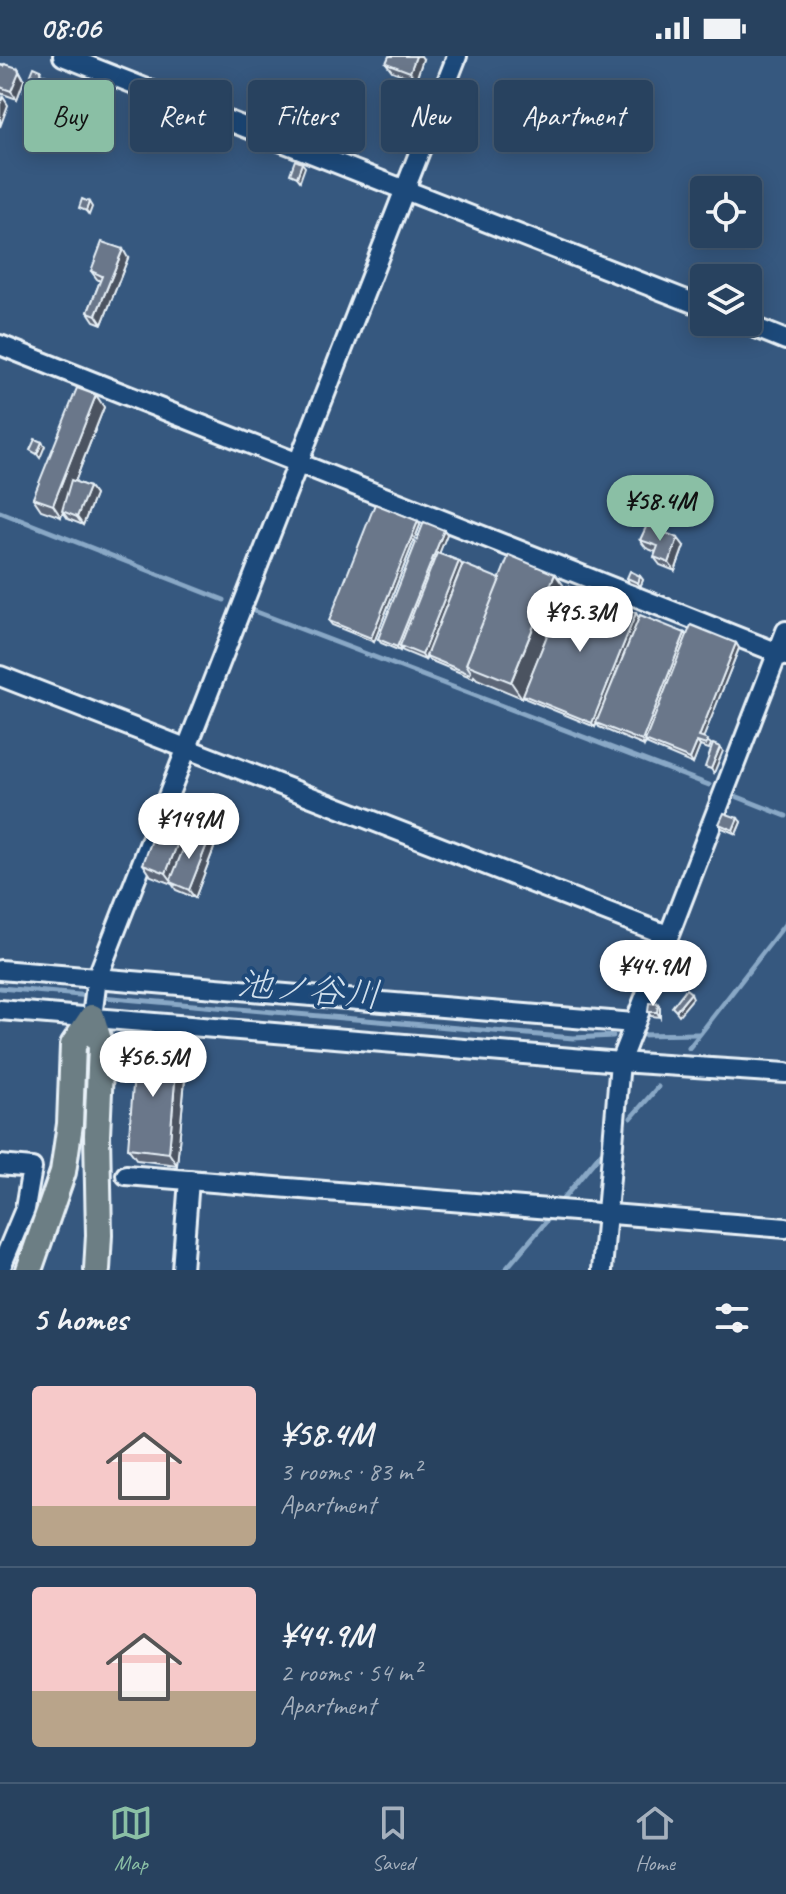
<!DOCTYPE html>
<meta charset="utf-8">
<style>
body{margin:0;font-family:Caveat,"Klee One",sans-serif;background:#344d68;color:#f1f3f6;height:100vh;display:flex;flex-direction:column;font-size:30px;white-space:nowrap}
*{box-sizing:border-box;margin:0}
p{font-size:26px;color:#a5b0bd}
.icon{flex:none;width:44px;height:44px;fill:none;stroke:currentColor;stroke-width:2;stroke-linecap:round;stroke-linejoin:round}
.map{position:relative;height:1214px;overflow:hidden}
.sheet{display:flex;flex-direction:column;background:#28425f;flex:1}
.sheet>*{flex:none}
.top-card{position:absolute;left:24px;top:24px;width:738px;height:72px;display:flex;gap:16px}
.fabs{position:absolute;left:690px;top:120px;display:grid;gap:16px}
.fabs a{display:grid;place-items:center;width:72px;height:72px;border-radius:8px;background:#28425f;box-shadow:0 4px 20px #0003,0 0 0 2px #445b74;font-size:40px}
.price{position:absolute;translate:-50% -68px;padding:0 18px;border-radius:28px;background:#fff;color:#222;font-size:26px;line-height:52px;filter:drop-shadow(0 2px 4px #0008)}
.price::after{content:'';position:absolute;left:50%;top:48px;width:24px;height:18px;margin-left:-12px;background:inherit;clip-path:polygon(0 0,100% 0,50% 100%)}
.price.current{background:#8abfa5;color:#111}
ul{padding:0;list-style:none}
li{display:flex;align-items:center;gap:24px;height:200px;padding:0 32px}
li+li{border-top:2px solid #445b74}
li span{display:grid;place-items:center;flex:none;width:224px;height:160px;border-radius:8px;color:#555}
li>.icon{margin-inline-start:auto}
span .icon{width:96px;height:96px;fill:#fffc;stroke-width:1}
li b{font-size:34px}
h2{display:flex;justify-content:space-between;align-items:center;height:96px;padding:0 32px;font-size:34px}
.chip{padding:0 28px;border-radius:8px;background:#28425f;box-shadow:0 4px 20px #0003,0 0 0 2px #445b74;font-size:28px;line-height:72px}
.chip.current{background:#8abfa5;color:#111}
.status{display:flex;justify-content:space-between;align-items:center;height:56px;padding:0 40px;background:#28425f;direction:ltr}
.status svg{height:22px;fill:currentColor}
.dock{display:flex;justify-content:space-around;align-items:center;height:112px;border-top:2px solid #445b74;background:#28425f;font-size:22px;color:#a5b0bd}
.dock a{display:grid;justify-items:center;gap:4px}
.dock .current{color:#8abfa5}
.map>svg:first-child{display:block}
.lines{fill:none;stroke-linecap:round;stroke-linejoin:round}
.stream{stroke:#89a8c6;stroke-width:5}
.minor-casing{stroke:#e8f1f8;stroke-width:24}
.highway-casing{stroke:#e8f1f8;stroke-width:30}
.minor{stroke:#1f4a7a;stroke-width:18}
.highway{stroke:#6c7e84;stroke-width:24}
.wall{fill:#5c6677;stroke:#e8f1f8;stroke-width:2}
.shaded-wall{fill:#4b5361;stroke:#e8f1f8;stroke-width:2}
.building{fill:#6b778a;stroke:#e8f1f8;stroke-width:2}
.labels{text-anchor:middle;dominant-baseline:central;stroke-width:7;stroke-linejoin:round;paint-order:stroke}
.water-label{font-size:36px;font-style:italic;fill:#d0dfec;stroke:#1f4a7a}
</style>
<div class="status"><b>08:06</b><svg viewBox="0 0 49 12"><path d="M0 12V9h3v3zM5 12V6h3v6zM10 12V3h3v9zM15 12V0h3v12zM26 1h20v11H26zM47 4h2v5h-2z"/></svg></div>
<div class="map">
<svg width="786" height="1214" viewBox="0 0 786 1214">
<rect width="100%" height="100%" fill="#36587f"/>
<filter id="ink" filterUnits="userSpaceOnUse"><feTurbulence type="fractalNoise" baseFrequency=".0125" numOctaves="2"/><feDisplacementMap in="SourceGraphic" scale="16" xChannelSelector="R" yChannelSelector="G"/><feConvolveMatrix kernelMatrix="1 2 1 2 8 2 1 2 1" color-interpolation-filters="sRGB"/></filter>
<g filter="url(#ink)">
<g class="lines">
<g class="stream">
<path d="M0,456L224,544"/>
<path d="M254,555L709,729"/>
<path d="M738,741L786,760"/>
<path d="M0,932L91,940"/>
<path d="M101,941L573,982L613,980"/>
<path d="M637,979L699,978"/>
<path d="M689,992L786,867"/>
<path d="M631,1062L658,1031"/>
<path d="M563,1143L601,1097"/>
<path d="M505,1214L550,1161"/>
</g>
<g class="minor-casing">
<g id="minor">
<path d="M63,0L704,251"/>
<path d="M741,266L786,284"/>
<path d="M0,289L786,600"/>
<path d="M0,620L667,879"/>
<path d="M0,914L634,967"/>
<path d="M0,954L620,1006L786,1017"/>
<path d="M92,961L97,922L457,0"/>
<path d="M0,1109L32,1112L25,1153L0,1213"/>
<path d="M126,1119L786,1172"/>
<path d="M182,1214L189,1124"/>
<path d="M602,1214L620,1006L786,575"/>
</g>
</g>
<g class="highway-casing">
<g id="highway">
<path d="M92,961L101,991L97,1079L99,1179L97,1214"/>
<path d="M29,1214L63,1116L70,1068L73,989L92,961"/>
</g>
</g>
<use href="#minor" class="minor"/>
<use href="#highway" class="highway"/>
</g>
<g class="wall">
<path d="M423,3L416,24L392,15L386,7Z"/>
<path d="M0,9L18,12L23,21L24,24L17,43L0,37Z"/>
<path d="M45,20L62,32L52,54L30,45L24,36Z"/>
<path d="M128,202L102,268L94,265L88,256L100,225L97,223L91,215Z"/>
<path d="M104,351L75,426L89,431L95,439L83,469L68,463L63,456L61,461L41,454L33,442Z"/>
<path d="M420,469L374,586L332,569L329,565Z"/>
<path d="M444,474L447,478L439,497L459,505L462,509L425,604L403,595L401,593L400,595L381,587L378,583Z"/>
<path d="M640,484L684,490L675,515L660,509L654,501L656,496L646,492Z"/>
<path d="M555,518L566,533L639,562L685,577L687,580L736,587L739,592L703,682L711,688L709,693L700,690L693,708L648,689L646,686L644,690L599,671L597,667L595,671L526,643L523,639L522,642L477,623L474,620L473,622L429,604L426,600L500,523Z"/>
<path d="M640,520L643,524L640,531L629,527L627,522Z"/>
<path d="M741,766L736,778L722,772L719,768Z"/>
<path d="M195,778L209,783L214,792L195,842L176,834L172,828L151,820L143,808Z"/>
<path d="M658,948L660,952V961L651,960L648,956Z"/>
<path d="M178,989L187,1001L177,1109L137,1104L128,1092L156,993L157,995Z"/>
</g>
<g class="shaded-wall">
<path d="M416,0H421L423,3L416,24L410,16Z"/>
<path d="M18,12L24,24L17,43L11,35Z"/>
<path d="M56,24L62,32L52,54L46,46Z"/>
<path d="M82,27L85,31L69,69L66,65Z"/>
<path d="M3,41L8,49L0,71V48Z"/>
<path d="M302,107L305,111L300,125L297,121Z"/>
<path d="M89,146L92,151L89,159L86,155Z"/>
<path d="M123,193L128,202L102,268L96,259Z"/>
<path d="M96,339L104,351L61,461L53,449Z"/>
<path d="M42,386L45,390L40,402L37,398Z"/>
<path d="M89,431L95,439L83,469L77,461Z"/>
<path d="M418,465L420,469L374,586L371,582Z"/>
<path d="M444,474L447,478L402,591L400,590L401,593L400,595L397,591Z"/>
<path d="M678,482L684,490L675,515L669,507Z"/>
<path d="M459,505L462,509L425,604L422,599Z"/>
<path d="M555,518L566,533L522,642L511,626Z"/>
<path d="M640,520L643,524L640,531L638,527Z"/>
<path d="M636,557L639,562L595,671L592,667Z"/>
<path d="M685,577L688,581L644,690L642,685Z"/>
<path d="M736,587L739,592L702,685L699,681Z"/>
<path d="M697,686L700,690L693,708L690,703Z"/>
<path d="M720,691L723,695L714,717L711,713Z"/>
<path d="M738,762L741,766L736,778L733,774Z"/>
<path d="M186,766L195,778L175,829L166,817Z"/>
<path d="M209,783L214,792L195,842L189,834Z"/>
<path d="M691,937L693,942L679,959L676,955Z"/>
<path d="M658,948L660,952V961L657,956Z"/>
<path d="M178,989L187,1001L177,1109L169,1097Z"/>
</g>
<g class="building">
<path d="M389,0H416L410,16L386,7Z"/>
<path d="M5,8L18,12L19,16L11,35L0,31V9L4,10Z"/>
<path d="M34,11L41,14L40,17L56,24L46,46L24,36Z"/>
<path d="M76,25L82,27L66,65L62,63L66,52L63,50L67,39L70,40Z"/>
<path d="M295,104L302,107L297,121L290,118Z"/>
<path d="M82,143L89,146L86,155L79,152Z"/>
<path d="M102,186L123,193L96,259L88,256L102,220L91,215Z"/>
<path d="M77,332L96,339L53,449L33,442Z"/>
<path d="M35,383L42,386L37,398L30,394Z"/>
<path d="M71,424L89,431L77,461L62,455Z"/>
<path d="M375,448L418,465L371,582L329,565Z"/>
<path d="M424,466L444,474L397,591L378,583Z"/>
<path d="M647,469L678,482L669,507L654,501L658,490L640,484Z"/>
<path d="M437,497L459,505L422,599L400,590Z"/>
<path d="M509,499L555,518L511,626L466,608Z"/>
<path d="M463,508L500,523L466,608L471,616L470,618L426,600Z"/>
<path d="M630,515L640,520L638,527L627,522Z"/>
<path d="M567,530L636,557L592,667L523,639Z"/>
<path d="M640,559L685,577L642,685L596,667Z"/>
<path d="M691,569L736,587L699,681L708,684L706,689L697,686L690,703L645,685Z"/>
<path d="M713,688L720,691L711,713L705,711Z"/>
<path d="M162,757L186,766L166,817L143,808Z"/>
<path d="M724,757L738,762L733,774L719,768Z"/>
<path d="M190,776L209,783L189,834L170,826Z"/>
<path d="M686,933L691,937L676,955L672,951Z"/>
<path d="M649,947L658,948L657,956H648Z"/>
<path d="M158,987L178,989L169,1097L128,1092L136,992L156,993L153,1032Z"/>
</g>
</g>
<g class="labels">
<g class="water-label">
<text transform="translate(309 933) rotate(5)">池ノ谷川</text>
</g>
</g>
</svg>
<div class="fabs">
<a><svg class="icon" aria-label="locate" viewBox="0 0 24 24"><circle cx="12" cy="12" r="6"/><path d="M12 2v4M12 18v4M2 12h4M18 12h4"/></svg></a>
<a><svg class="icon" aria-label="layers" viewBox="0 0 24 24"><path d="M12 4l9 5-9 5-9-5zM3 14l9 5 9-5"/></svg></a>
</div>
<b class="price current" style="left:660px;top:487px">¥58.4M</b>
<b class="price" style="left:580px;top:598px">¥95.3M</b>
<b class="price" style="left:189px;top:805px">¥149M</b>
<b class="price" style="left:653px;top:952px">¥44.9M</b>
<b class="price" style="left:153px;top:1043px">¥56.5M</b>
<div class="top-card">
<a class="chip current">Buy</a>
<a class="chip">Rent</a>
<a class="chip">Filters</a>
<a class="chip">New</a>
<a class="chip">Apartment</a>
</div>
</div>
<section class="sheet">
<h2>5 homes<svg class="icon" aria-label="filters" viewBox="0 0 24 24"><path d="M4 7h16M4 17h16"/><circle cx="9" cy="7" r="2"/><circle cx="15" cy="17" r="2"/></svg></h2>
<ul>
<li><span style="background:linear-gradient(#f6c9c9 75%,#b9a48a 0)"><svg class="icon" aria-label="home" viewBox="0 0 24 24"><path d="M3 11l9-7 9 7M6 9v11h12V9"/></svg></span><div><b>¥58.4M</b><p>3 rooms · 83 m²</p><p>Apartment</p></div></li>
<li><span style="background:linear-gradient(#f6c9c9 65%,#b9a48a 0)"><svg class="icon" aria-label="home" viewBox="0 0 24 24"><path d="M3 11l9-7 9 7M6 9v11h12V9"/></svg></span><div><b>¥44.9M</b><p>2 rooms · 54 m²</p><p>Apartment</p></div></li>
</ul>
</section>
<nav class="dock">
<a class="current"><svg class="icon" aria-label="map" viewBox="0 0 24 24"><path d="M3 6l6-2 6 2 6-2v14l-6 2-6-2-6 2zM9 4v14M15 6v14"/></svg>Map</a>
<a><svg class="icon" aria-label="saved" viewBox="0 0 24 24"><path d="M7 4h10v16l-5-4-5 4z"/></svg>Saved</a>
<a><svg class="icon" aria-label="home" viewBox="0 0 24 24"><path d="M3 11l9-7 9 7M6 9v11h12V9"/></svg>Home</a>
</nav>
